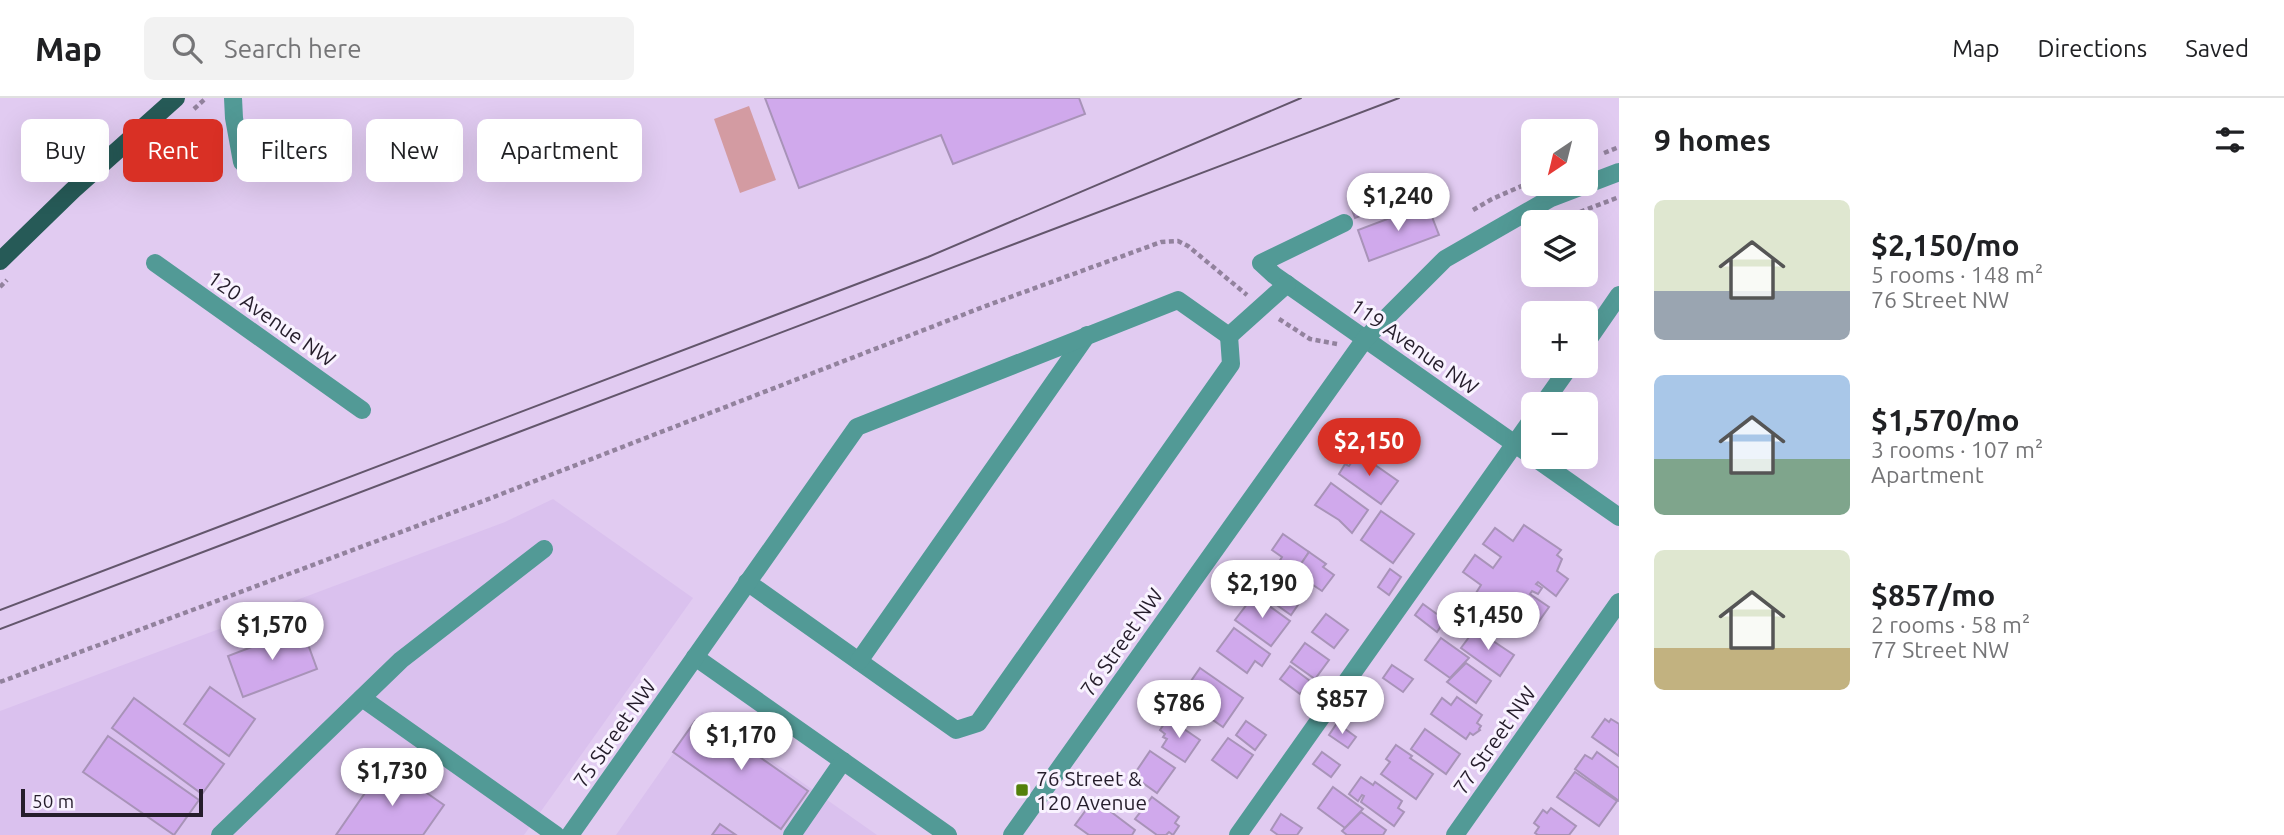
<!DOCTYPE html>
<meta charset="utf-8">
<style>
body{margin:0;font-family:Ubuntu,sans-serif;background:#f2f2f2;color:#202124;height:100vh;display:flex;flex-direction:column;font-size:26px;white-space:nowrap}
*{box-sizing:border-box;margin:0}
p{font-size:23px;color:#757577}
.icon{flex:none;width:38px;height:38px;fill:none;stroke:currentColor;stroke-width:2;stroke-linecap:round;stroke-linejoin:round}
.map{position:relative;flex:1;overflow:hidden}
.details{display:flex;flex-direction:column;background:#fff;width:665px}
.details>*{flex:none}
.hud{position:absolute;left:21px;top:21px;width:665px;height:63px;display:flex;gap:14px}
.needle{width:46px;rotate:215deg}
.fabs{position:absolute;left:1521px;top:21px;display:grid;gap:14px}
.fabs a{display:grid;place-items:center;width:77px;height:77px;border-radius:10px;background:#fff;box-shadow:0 7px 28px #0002;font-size:35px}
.scale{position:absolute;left:21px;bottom:18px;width:182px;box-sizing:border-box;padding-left:7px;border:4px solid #251d2b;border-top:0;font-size:19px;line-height:24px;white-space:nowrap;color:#251d2b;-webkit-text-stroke:5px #f9f3ff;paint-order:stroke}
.price{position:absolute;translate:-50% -60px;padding:0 16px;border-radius:24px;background:#fff;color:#222;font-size:23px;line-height:46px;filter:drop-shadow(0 2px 4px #0008)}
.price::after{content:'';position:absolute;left:50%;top:42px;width:21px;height:16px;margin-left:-10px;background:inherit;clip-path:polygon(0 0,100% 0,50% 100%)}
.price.current{background:#d93025;color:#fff}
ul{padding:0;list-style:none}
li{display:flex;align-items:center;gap:21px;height:175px;padding:0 35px}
li span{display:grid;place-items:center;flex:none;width:196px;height:140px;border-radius:10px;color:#555}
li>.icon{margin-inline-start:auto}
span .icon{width:84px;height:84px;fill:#fffc;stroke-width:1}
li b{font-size:30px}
h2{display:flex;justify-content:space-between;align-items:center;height:84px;padding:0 35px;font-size:30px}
.pill{padding:0 24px;border-radius:10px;background:#fff;box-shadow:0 7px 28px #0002;font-size:24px;line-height:63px}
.pill.current{background:#d93025;color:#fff}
header{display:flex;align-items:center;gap:42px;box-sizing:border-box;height:98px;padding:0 35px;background:#fff;border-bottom:2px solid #e0e0e0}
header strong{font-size:33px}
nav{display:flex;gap:38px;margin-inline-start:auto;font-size:24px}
.search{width:490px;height:63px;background:#f2f2f2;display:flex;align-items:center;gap:18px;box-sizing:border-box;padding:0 24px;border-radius:10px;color:#757577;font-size:26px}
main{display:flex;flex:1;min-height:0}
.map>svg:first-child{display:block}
.built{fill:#dac1ee}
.green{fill:#d39ba2}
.building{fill:#d0a9ec;stroke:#a893b8;stroke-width:2}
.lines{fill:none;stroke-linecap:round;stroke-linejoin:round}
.path{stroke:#92829d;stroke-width:4.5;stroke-dasharray:5 3.5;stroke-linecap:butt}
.minor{stroke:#529a96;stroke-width:18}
.major{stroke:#265a57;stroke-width:18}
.tram{stroke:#63566c;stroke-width:2}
.poi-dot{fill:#53800c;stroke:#f9f3ff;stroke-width:2.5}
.labels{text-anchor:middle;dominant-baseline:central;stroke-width:6;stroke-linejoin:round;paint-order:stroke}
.street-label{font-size:21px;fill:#251d2b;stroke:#f9f3ff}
.poi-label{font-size:21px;fill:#251d2b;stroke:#f9f3ff;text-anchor:start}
</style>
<header>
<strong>Map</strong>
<div class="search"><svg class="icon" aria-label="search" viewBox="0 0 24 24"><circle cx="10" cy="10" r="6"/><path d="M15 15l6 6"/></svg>Search here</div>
<nav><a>Map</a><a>Directions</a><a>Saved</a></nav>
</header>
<main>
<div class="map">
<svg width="1619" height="737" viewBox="0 0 1619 737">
<rect width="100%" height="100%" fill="#e1cbf1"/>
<g class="built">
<path d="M553,401L693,500L524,737H0V613L505,424Z"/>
<path d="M702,614L877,737H616Z"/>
</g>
<path class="green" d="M749,8L776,82L740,95L714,21Z"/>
<g class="building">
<path d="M765,0H1079L1085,16L953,66L941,37L799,90Z"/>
<path d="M1393,94L1397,104L1355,120L1351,109Z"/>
<path d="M1427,106L1439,137L1369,163L1358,132Z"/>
<path d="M1358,355L1398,383L1381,406L1339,376L1345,366L1349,368Z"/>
<path d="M1331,385L1368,412L1352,435L1339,422L1315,407Z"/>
<path d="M1381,413L1414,436L1393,465L1361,442Z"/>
<path d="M1524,427L1561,452L1557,457L1562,461L1557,473L1568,481L1556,498L1538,484L1536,486L1542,490L1538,496L1532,493L1530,496L1549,509L1537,526L1526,518L1523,522L1520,520L1516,526L1512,523L1507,529L1471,503L1481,487L1463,474L1475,457L1493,470L1501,459L1483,446L1495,430L1513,443Z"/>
<path d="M1283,436L1309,454L1295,475L1279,464L1282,459L1272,452Z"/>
<path d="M1309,454L1326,466L1323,469L1334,477L1322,493L1295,475Z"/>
<path d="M1276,469L1294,482L1286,494L1300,504L1291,517L1258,494Z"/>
<path d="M1390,471L1401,479L1389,497L1378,489Z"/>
<path d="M1254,497L1290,523L1271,548L1235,522Z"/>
<path d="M1423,506L1445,522L1437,534L1415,517Z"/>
<path d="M1326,516L1348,532L1334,550L1312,534Z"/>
<path d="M302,530L317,571L243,599L228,558Z"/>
<path d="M1234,530L1270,556L1262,568L1255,563L1247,575L1217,553Z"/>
<path d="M1475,531L1514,557L1500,578L1461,550Z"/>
<path d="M1441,540L1469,560L1450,580L1425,562Z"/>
<path d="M1305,545L1329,562L1315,581L1291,564Z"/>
<path d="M1466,565L1491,583L1476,605L1447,584Z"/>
<path d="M1392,567L1413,581L1403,594L1383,580Z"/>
<path d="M1290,568L1310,583L1300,596L1280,581Z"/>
<path d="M1200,570L1243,600L1223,629L1180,599Z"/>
<path d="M210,589L255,621L229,658L184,626Z"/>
<path d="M1457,599L1482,617L1477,625L1481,628L1479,631L1480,632L1473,637L1470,635L1466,641L1431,616L1442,600L1451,607Z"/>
<path d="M134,600L224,666L202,696L112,630Z"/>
<path d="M1168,620L1200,642L1185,664L1162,649L1167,641L1163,639L1165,636L1160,632Z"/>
<path d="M1605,621L1609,624L1611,621L1619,626V658L1592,639Z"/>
<path d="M707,622L808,693L781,731L673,654L695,623Z"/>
<path d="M1246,623L1266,637L1255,652L1236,637Z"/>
<path d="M1337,625L1356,639L1348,650L1329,637Z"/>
<path d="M1425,631L1460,656L1446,676L1411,651Z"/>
<path d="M108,638L199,702L174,737L83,674Z"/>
<path d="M1228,640L1253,657L1237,680L1212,662Z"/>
<path d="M1396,647L1412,658L1410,660L1433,676L1416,701L1381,676L1390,664L1386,661Z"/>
<path d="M1150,653L1175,670L1157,695L1133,678Z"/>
<path d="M1322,654L1340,667L1331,679L1313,666Z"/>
<path d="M1597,654L1619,670V703L1575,671L1585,657L1592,661Z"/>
<path d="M385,666L444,707L423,737H336Z"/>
<path d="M1575,674L1617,703L1599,728L1557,699Z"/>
<path d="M1361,679L1373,687L1375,684L1402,703L1398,710L1404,714L1394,728L1361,704L1364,698L1362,697L1358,703L1349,696Z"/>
<path d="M1333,689L1363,711L1345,730L1318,710Z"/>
<path d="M1152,699L1179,719L1175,725L1179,728L1173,737L1169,734L1166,737H1157L1135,721Z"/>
<path d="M1094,701L1135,732L1132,737H1089L1075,727Z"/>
<path d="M1551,710L1576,728L1569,737H1538L1535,735L1539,729L1534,725L1543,712L1547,715Z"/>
<path d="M1361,714L1386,732L1383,737H1347L1342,733Z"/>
<path d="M1281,716L1302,730L1297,737H1278L1271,732Z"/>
<path d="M720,726L736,737H712Z"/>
</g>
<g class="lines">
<g class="path">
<path d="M194,11L206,0"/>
<path d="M1604,55L1619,49"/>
<path d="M1473,112L1492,101L1533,83"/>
<path d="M1580,114L1619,99"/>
<path d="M0,189L7,182"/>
<path d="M1279,221L1310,241L1337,246"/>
<path d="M0,584L473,407L983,209L1161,144L1178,143L1188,148L1247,197"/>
</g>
<g class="minor">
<path d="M233,0L234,20L242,64"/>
<path d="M1344,125L1261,165L1274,177L1619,419"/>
<path d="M155,165L362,312"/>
<path d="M1586,245L1619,197"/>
<path d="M1543,306L1570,268"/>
<path d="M747,484L956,632L978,625L1231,266L1229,238"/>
<path d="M695,559L948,737"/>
<path d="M859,563L1087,237"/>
<path d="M362,600L556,737"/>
<path d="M220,737L401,562L544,451"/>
<path d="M570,737L857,329L1178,202L1229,238L1287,186"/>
<path d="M792,737L843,663"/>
<path d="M1012,737L1365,241L1445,161L1551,100L1619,74"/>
<path d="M1238,737L1533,320"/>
<path d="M1455,737L1619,504"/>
</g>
<path class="major" d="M0,163L73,92L176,0"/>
<g class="tram">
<path d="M0,512L928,159L1301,0"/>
<path d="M0,531L1399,0"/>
</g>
</g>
<rect class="poi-dot" x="1015" y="685" width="14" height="14" rx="3.5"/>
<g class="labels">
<g class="street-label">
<text transform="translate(272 220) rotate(35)">120 Avenue NW</text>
<text transform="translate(1415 248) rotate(35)">119 Avenue NW</text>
<text transform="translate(1121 544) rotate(-55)">76 Street NW</text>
<text transform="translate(614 635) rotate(-55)">75 Street NW</text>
<text transform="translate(1494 642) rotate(-55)">77 Street NW</text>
</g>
<g class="poi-label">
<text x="1036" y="680">76 Street &amp;<tspan x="1036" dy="24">120 Avenue</tspan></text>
</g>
</g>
</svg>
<div class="fabs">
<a><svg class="needle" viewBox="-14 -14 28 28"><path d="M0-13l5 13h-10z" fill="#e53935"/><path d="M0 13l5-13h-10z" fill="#757577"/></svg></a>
<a><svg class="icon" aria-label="layers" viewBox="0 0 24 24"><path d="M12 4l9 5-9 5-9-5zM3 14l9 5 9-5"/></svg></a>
<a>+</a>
<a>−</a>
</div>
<div class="scale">50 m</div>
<b class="price" style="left:1398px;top:135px">$1,240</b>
<b class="price current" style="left:1369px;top:380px">$2,150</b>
<b class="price" style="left:1262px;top:522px">$2,190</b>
<b class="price" style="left:1488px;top:554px">$1,450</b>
<b class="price" style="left:272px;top:564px">$1,570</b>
<b class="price" style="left:1342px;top:638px">$857</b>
<b class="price" style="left:1179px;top:642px">$786</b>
<b class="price" style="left:741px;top:674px">$1,170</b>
<b class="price" style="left:392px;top:710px">$1,730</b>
<div class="hud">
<a class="pill">Buy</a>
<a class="pill current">Rent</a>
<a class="pill">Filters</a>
<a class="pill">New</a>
<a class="pill">Apartment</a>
</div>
</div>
<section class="details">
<h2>9 homes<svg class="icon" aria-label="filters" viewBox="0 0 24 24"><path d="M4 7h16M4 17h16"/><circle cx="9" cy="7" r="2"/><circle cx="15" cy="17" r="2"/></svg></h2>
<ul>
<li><span style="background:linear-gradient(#dfe7d0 65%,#9aa5b1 0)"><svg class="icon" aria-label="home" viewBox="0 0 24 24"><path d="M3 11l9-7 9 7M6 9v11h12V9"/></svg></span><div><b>$2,150/mo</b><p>5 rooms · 148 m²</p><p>76 Street NW</p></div></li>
<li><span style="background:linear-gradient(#a9c7e8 60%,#7fa58c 0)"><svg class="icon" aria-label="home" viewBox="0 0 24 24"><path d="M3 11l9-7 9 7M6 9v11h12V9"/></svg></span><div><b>$1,570/mo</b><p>3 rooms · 107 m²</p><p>Apartment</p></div></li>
<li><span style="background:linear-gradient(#dfe7d0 70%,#c2b280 0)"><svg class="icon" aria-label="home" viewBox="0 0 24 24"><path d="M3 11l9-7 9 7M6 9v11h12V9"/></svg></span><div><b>$857/mo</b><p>2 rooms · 58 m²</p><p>77 Street NW</p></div></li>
</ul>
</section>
</main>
